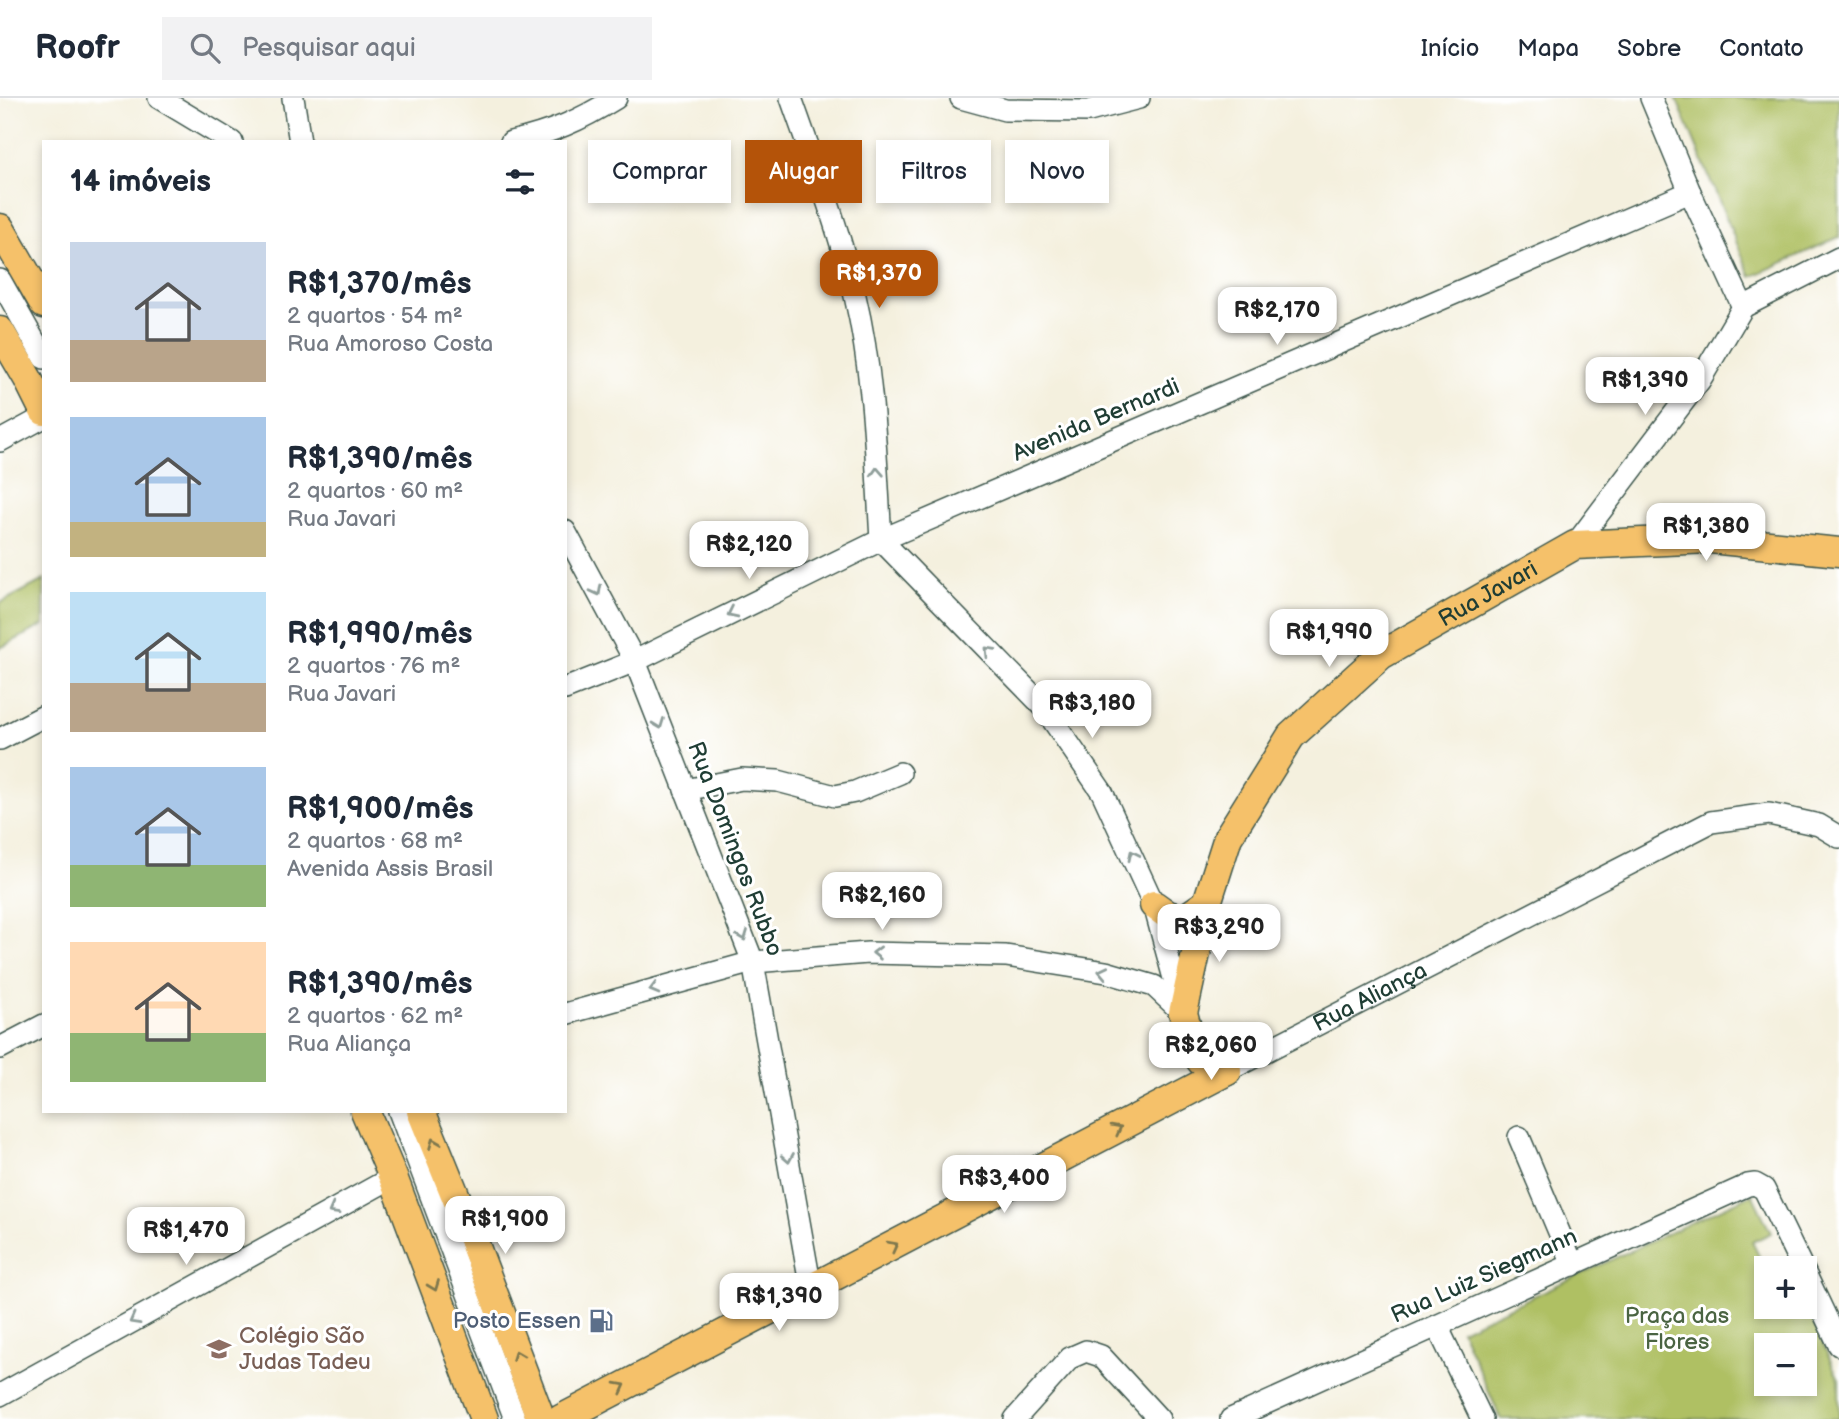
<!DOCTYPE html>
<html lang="pt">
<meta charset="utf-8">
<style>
body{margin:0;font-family:"Balsamiq Sans",sans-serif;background:#f2f2f3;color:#1f2937;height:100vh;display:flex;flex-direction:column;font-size:26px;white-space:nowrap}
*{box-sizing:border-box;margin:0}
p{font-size:23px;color:#747a83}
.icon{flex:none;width:38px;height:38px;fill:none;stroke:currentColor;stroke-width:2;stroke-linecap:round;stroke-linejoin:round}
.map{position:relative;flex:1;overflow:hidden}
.panel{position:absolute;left:42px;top:42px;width:525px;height:973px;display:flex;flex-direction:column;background:#fff;border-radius:0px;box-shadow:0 4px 10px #0003}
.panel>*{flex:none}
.guide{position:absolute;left:588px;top:42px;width:665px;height:63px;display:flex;gap:14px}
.tools{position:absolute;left:1754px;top:1158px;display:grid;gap:14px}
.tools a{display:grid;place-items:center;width:63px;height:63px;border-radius:0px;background:#fff;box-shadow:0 4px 10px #0003;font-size:35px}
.price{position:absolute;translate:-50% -60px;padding:0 16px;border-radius:14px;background:#fff;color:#222;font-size:23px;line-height:46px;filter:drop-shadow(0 2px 4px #0008)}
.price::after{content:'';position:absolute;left:50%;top:42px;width:21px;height:16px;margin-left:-10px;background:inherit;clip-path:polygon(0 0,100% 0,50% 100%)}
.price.active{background:#b45309;color:#fff}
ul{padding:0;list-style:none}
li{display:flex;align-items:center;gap:21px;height:175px;padding:0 28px}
li span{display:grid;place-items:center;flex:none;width:196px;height:140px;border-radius:0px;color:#555}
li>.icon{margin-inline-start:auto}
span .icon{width:84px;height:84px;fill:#fffc;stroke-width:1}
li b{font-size:30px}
h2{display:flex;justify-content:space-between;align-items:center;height:84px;padding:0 28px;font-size:30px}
.pill{padding:0 24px;border-radius:0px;background:#fff;box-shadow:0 4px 10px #0003;font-size:24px;line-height:63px}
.pill.active{background:#b45309;color:#fff}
header{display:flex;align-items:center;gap:42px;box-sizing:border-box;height:98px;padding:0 35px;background:#fff;border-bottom:2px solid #e0e1e3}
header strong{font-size:33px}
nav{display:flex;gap:38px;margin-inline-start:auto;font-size:24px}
.search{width:490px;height:63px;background:#f2f2f3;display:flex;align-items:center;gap:18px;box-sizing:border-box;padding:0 24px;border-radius:0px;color:#747a83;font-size:26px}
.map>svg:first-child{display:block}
.park{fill:#afc063;stroke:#677e4c;stroke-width:2;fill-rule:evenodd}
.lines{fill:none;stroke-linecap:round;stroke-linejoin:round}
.minor-casing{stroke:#3f584e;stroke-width:24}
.major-casing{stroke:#3f584e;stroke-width:31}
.minor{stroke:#fff;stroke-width:21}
.major{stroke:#f5c16b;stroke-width:28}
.oneway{stroke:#8f9e9a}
.oneway2{stroke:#7f784d}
.labels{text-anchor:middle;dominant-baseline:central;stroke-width:6;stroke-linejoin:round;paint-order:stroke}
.street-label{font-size:23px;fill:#1f3d34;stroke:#fff}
.park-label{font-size:23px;fill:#4a6442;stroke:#fff}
.service-label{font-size:23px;fill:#4e5e75;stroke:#fff;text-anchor:end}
.education-label{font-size:23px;fill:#785e54;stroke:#fff;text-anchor:start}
</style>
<header>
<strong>Roofr</strong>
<div class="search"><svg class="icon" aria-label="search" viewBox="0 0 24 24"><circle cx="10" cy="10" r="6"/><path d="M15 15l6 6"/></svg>Pesquisar aqui</div>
<nav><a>Início</a><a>Mapa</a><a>Sobre</a><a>Contato</a></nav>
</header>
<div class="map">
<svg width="1839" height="1321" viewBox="0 0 1839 1321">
<rect width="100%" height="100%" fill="#fff"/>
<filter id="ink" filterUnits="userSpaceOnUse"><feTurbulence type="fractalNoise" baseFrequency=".0143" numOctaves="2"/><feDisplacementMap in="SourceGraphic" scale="14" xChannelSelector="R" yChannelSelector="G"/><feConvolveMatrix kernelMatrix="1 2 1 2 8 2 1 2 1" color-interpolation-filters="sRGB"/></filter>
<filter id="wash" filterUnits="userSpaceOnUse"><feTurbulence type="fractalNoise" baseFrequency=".00686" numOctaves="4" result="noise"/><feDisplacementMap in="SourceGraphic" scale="28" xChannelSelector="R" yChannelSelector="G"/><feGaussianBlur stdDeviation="1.57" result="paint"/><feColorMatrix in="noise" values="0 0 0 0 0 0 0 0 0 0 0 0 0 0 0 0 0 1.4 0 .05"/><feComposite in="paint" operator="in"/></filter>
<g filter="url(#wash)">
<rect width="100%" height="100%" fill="#f4f0de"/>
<g class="park">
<path d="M1676,0H1839V139L1751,179Z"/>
<path d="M44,482V527L0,550V505Z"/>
<path d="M1752,1096L1771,1135L1752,1144L1766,1172V1209H1804V1206L1839,1281V1321H1501L1461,1232ZM1766,1248H1804V1286H1766Z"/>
</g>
</g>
<g filter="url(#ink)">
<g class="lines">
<g class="minor-casing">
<g id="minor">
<path d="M159,0L232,44"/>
<path d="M293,0L300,44"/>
<path d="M791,0C814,65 839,131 855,198C874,278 876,360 881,442L1043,608L1102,694L1154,807L1182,910"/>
<path d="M961,0L1005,12L1089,13L1139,0"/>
<path d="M1651,0L1690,94L1743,209L1839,160"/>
<path d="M511,44C553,34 579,23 616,0"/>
<path d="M0,182L44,260"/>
<path d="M0,343L44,319"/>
<path d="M565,433L635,563L753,864L811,1191"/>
<path d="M1575,447L1700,282L1743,209"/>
<path d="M565,591L635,563L881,442L1690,94"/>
<path d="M0,641L44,618"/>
<path d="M685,692L742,681L778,683L835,698L855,694L900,675"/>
<path d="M565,916L753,864L868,855L1006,858L1106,874L1154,888L1183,915"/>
<path d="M0,950L44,927"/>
<path id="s1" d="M1227,973L1711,724L1769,716L1819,727L1839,739"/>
<path d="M399,1013L515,1321"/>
<path d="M1519,1039L1573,1167"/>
<path d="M1804,1173L1839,1247"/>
<path d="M1437,1228L1482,1321"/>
<path d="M0,1297L393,1079"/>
<path d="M1015,1321L1070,1260L1086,1253L1101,1258L1159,1321"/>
<path d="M1231,1321L1748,1087L1755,1086L1764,1091L1803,1171"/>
</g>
</g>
<g class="major-casing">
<g id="major">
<path d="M0,130L44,206"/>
<path d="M0,233L28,281L44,313"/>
<path d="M1154,807L1168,817L1184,821L1207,805"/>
<path id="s2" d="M1227,973L1213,970L1201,963L1192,948L1183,915L1207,805L1228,739L1291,638L1381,557L1575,447L1710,441L1839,454"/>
<path d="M365,1013L393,1079L484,1321"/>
<path d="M421,1013L471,1136L541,1321"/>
<path d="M561,1321L1227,973"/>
</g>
</g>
<use href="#minor" class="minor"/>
<use href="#major" class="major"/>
</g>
<defs><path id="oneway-chevron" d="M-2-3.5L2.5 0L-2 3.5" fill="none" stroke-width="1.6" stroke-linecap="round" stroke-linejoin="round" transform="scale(1.75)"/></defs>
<g class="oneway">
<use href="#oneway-chevron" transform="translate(877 374) rotate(-93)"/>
<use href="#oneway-chevron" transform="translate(597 493) rotate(62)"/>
<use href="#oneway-chevron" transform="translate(732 515) rotate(154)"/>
<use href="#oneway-chevron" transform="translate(989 553) rotate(-134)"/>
<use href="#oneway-chevron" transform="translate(659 626) rotate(69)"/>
<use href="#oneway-chevron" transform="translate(1133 757) rotate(-116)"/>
<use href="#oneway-chevron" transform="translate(743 838) rotate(69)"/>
<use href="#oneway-chevron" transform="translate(877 855) rotate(-179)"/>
<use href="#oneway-chevron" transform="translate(1103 874) rotate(-168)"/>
<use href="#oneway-chevron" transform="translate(654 891) rotate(165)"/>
<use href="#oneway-chevron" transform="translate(788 1060) rotate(80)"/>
<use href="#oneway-chevron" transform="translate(333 1112) rotate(151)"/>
<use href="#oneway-chevron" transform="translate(134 1222) rotate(151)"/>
</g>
<g class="oneway2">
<use href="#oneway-chevron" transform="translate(1117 1031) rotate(-28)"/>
<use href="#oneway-chevron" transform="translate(434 1045) rotate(-112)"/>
<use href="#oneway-chevron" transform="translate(893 1148) rotate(-28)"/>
<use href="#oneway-chevron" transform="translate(434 1188) rotate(69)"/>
<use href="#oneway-chevron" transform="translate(517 1257) rotate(-111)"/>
<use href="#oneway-chevron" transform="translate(621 1289) rotate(-28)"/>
</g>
</g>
<defs>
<g id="fuel-bare" transform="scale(1.89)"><path d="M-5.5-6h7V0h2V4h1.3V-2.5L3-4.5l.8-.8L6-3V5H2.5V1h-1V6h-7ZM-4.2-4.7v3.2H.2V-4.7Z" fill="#5c6f8a" stroke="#fff" stroke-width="2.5" paint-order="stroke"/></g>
<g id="school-bare" transform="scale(1.89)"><path d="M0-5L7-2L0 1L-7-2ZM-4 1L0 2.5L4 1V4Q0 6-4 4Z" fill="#8d6e63" stroke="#fff" stroke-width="2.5" paint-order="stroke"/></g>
</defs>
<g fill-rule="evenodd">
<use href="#fuel-bare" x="601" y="1223"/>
<use href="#school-bare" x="219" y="1251"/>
</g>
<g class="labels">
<g class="street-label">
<text transform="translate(1096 322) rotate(-23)">Avenida Bernardi</text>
<text stroke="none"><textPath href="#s2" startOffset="625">Rua Javari</textPath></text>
<text transform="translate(735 751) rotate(69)">Rua Domingos Rubbo</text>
<text stroke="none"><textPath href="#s1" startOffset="161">Rua Aliança</textPath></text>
<text transform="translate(1484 1178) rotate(-24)">Rua Luiz Siegmann</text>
</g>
<g class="park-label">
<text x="1677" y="1218">Praça das<tspan x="1677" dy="26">Flores</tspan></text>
</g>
<g class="service-label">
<text x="581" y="1223">Posto Essen</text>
</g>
<g class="education-label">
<text x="239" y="1238">Colégio São<tspan x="239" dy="26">Judas Tadeu</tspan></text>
</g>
</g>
</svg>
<div class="tools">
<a>+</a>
<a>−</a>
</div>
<b class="price active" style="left:879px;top:212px">R$1,370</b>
<b class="price" style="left:1277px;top:249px">R$2,170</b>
<b class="price" style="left:1645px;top:319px">R$1,390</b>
<b class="price" style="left:1706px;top:465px">R$1,380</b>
<b class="price" style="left:749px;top:483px">R$2,120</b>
<b class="price" style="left:1329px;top:571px">R$1,990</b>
<b class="price" style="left:1092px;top:642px">R$3,180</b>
<b class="price" style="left:882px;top:834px">R$2,160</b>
<b class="price" style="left:1219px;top:866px">R$3,290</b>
<b class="price" style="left:1211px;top:984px">R$2,060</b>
<b class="price" style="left:1004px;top:1117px">R$3,400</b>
<b class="price" style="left:505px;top:1158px">R$1,900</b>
<b class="price" style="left:186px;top:1169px">R$1,470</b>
<b class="price" style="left:779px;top:1235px">R$1,390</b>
<div class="guide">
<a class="pill">Comprar</a>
<a class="pill active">Alugar</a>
<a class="pill">Filtros</a>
<a class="pill">Novo</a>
</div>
<section class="panel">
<h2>14 imóveis<svg class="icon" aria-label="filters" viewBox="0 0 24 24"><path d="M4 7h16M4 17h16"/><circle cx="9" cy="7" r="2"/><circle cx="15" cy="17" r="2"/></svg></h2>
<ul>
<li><span style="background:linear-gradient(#c9d6e8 70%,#b9a48a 0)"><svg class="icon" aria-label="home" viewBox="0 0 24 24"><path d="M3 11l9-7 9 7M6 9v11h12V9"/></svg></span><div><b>R$1,370/mês</b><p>2 quartos · 54 m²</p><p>Rua Amoroso Costa</p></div></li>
<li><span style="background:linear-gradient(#a9c7e8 75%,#c2b280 0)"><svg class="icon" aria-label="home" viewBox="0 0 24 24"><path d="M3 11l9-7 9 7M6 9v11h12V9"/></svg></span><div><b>R$1,390/mês</b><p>2 quartos · 60 m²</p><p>Rua Javari</p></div></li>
<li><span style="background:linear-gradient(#bfe0f5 65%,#b9a48a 0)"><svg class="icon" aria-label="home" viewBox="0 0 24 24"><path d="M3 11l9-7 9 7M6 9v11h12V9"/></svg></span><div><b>R$1,990/mês</b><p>2 quartos · 76 m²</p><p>Rua Javari</p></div></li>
<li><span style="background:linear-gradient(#a9c7e8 70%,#8fb573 0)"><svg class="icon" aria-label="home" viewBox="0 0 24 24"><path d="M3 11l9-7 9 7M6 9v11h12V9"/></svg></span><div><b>R$1,900/mês</b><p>2 quartos · 68 m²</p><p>Avenida Assis Brasil</p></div></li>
<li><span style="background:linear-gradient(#ffd9b3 65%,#8fb573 0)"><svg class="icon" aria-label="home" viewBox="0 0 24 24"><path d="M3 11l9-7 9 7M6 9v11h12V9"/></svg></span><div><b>R$1,390/mês</b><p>2 quartos · 62 m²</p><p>Rua Aliança</p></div></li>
</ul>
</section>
</div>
